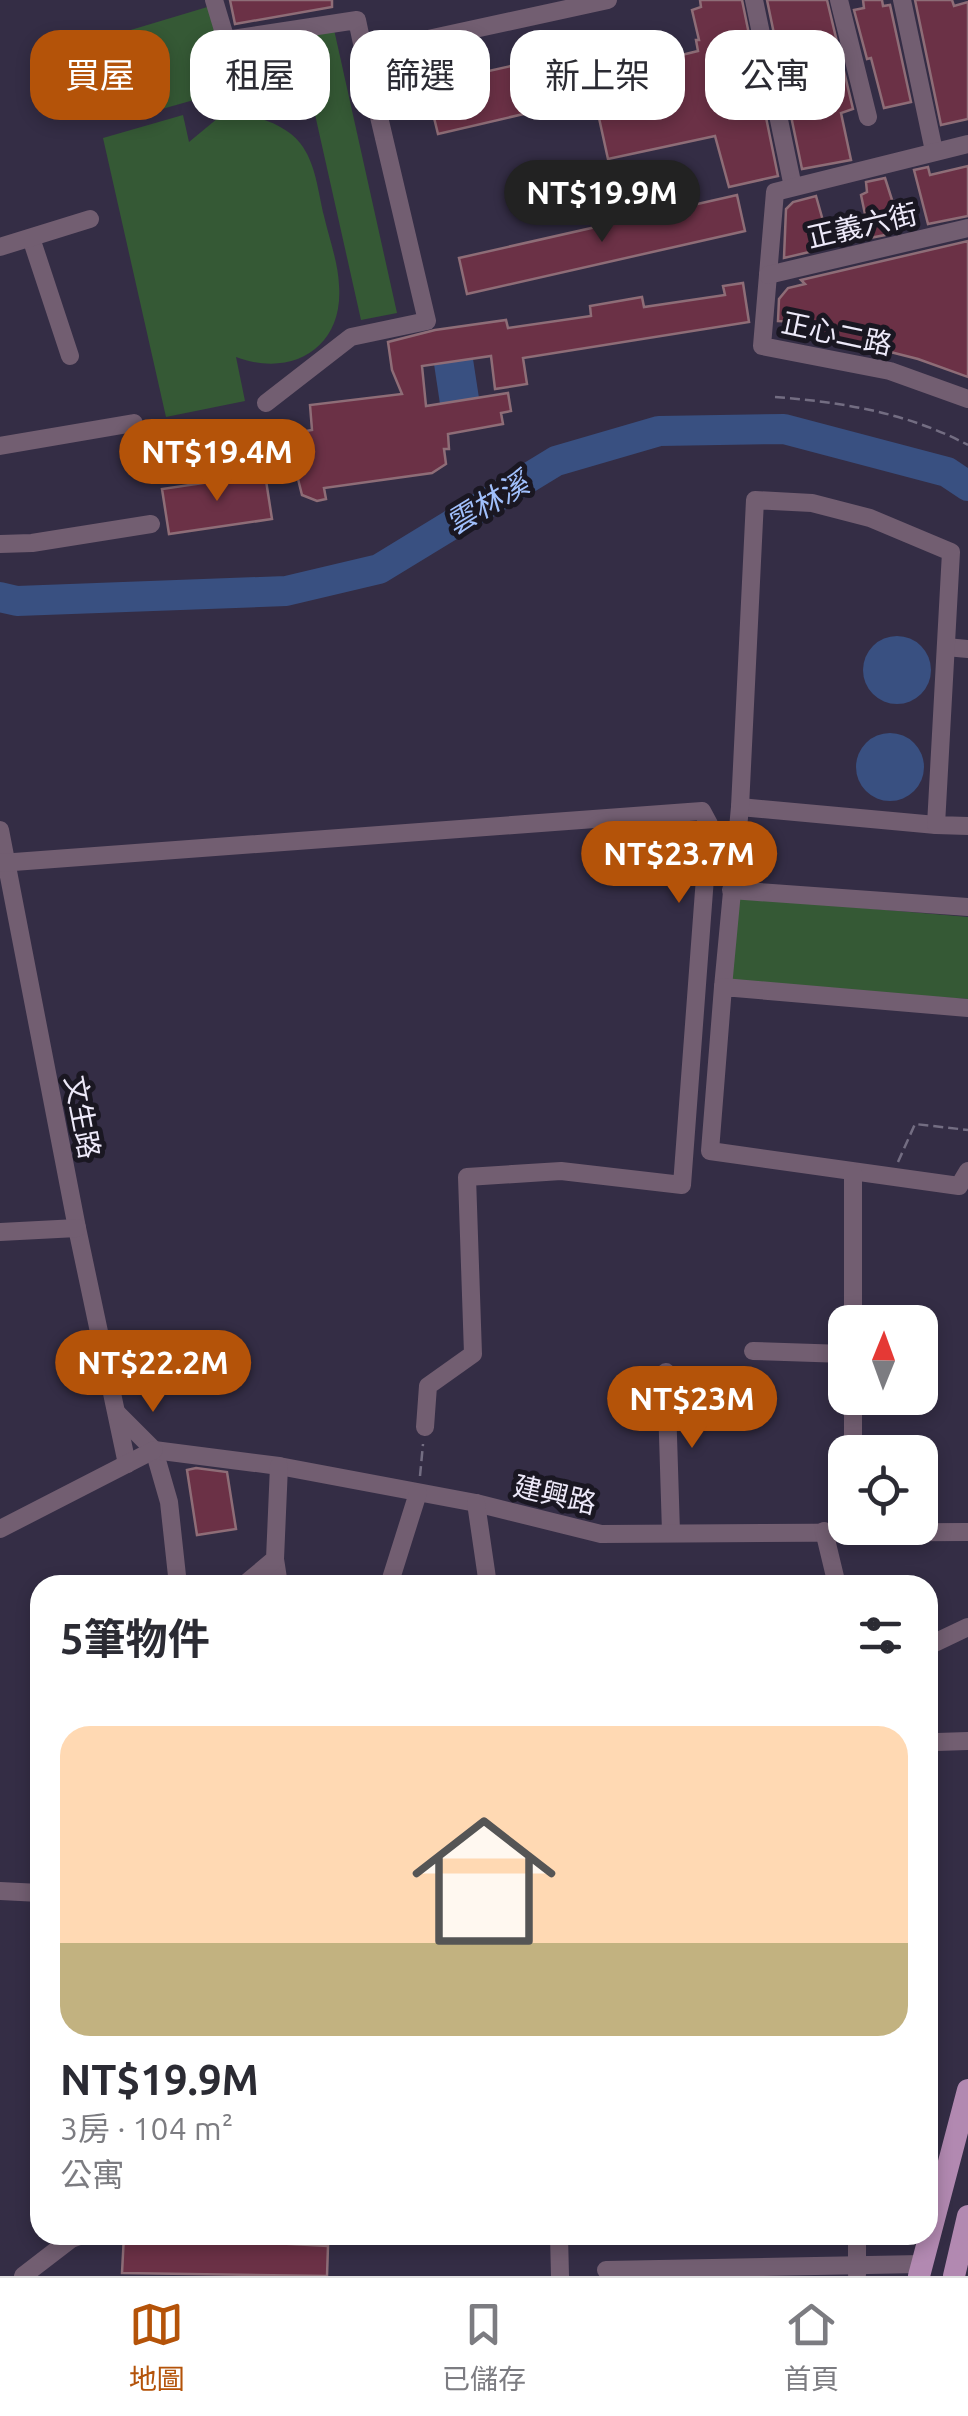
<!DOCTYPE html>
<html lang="zh-TW">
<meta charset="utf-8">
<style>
body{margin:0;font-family:Ubuntu,"Noto Sans TC",sans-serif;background:#f2f2f3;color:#2b2b33;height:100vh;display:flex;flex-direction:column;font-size:38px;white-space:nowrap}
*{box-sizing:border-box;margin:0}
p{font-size:32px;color:#7c7c81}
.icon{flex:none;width:55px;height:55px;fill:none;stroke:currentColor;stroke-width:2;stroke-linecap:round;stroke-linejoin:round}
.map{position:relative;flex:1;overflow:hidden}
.panel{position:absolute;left:30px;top:1575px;width:908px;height:670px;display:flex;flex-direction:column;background:#fff;border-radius:30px;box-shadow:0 5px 15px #0003}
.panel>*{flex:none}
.guide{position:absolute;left:30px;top:30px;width:910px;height:90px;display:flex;gap:20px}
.needle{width:65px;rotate:1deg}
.controls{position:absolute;left:828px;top:1305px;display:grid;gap:20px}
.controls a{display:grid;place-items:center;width:110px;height:110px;border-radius:20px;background:#fff;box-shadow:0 5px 15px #0003;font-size:50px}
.price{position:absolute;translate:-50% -85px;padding:0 22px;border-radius:35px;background:#b45309;color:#fff;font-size:32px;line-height:65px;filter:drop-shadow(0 2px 5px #0008)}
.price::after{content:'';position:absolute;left:50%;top:60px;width:30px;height:22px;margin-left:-15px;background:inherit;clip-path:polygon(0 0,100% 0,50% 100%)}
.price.active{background:#222;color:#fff}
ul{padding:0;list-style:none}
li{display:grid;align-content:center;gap:20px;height:530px;padding:0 30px}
li span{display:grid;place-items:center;height:310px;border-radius:30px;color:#555}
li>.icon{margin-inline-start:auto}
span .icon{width:180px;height:180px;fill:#fffc;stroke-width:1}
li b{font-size:42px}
h2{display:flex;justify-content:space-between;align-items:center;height:120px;padding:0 30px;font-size:42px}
.tag{padding:0 35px;border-radius:30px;background:#fff;box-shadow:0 5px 15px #0003;font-size:35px;line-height:90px}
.tag.active{background:#b45309;color:#fff}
.menu{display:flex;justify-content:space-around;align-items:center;height:140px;border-top:2px solid #e1e1e2;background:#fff;font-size:28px;color:#7c7c81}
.menu a{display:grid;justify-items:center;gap:5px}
.menu .active{color:#b45309}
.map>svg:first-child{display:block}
.green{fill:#355935}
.water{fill:#395081}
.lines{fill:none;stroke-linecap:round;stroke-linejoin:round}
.river{stroke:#395081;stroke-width:30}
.building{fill:#6b3146;stroke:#8e6d77;stroke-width:2.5}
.path{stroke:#736d82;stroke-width:2.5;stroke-dasharray:10 5;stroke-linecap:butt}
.minor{stroke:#725e71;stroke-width:18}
.major{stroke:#b289b1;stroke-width:22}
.labels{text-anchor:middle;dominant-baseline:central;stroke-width:10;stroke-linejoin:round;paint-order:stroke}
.street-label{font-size:28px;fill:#ede9f9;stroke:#1a1722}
.water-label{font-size:30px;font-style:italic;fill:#a0bffb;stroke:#1a1722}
</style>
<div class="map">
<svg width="968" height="2276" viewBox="0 0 968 2276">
<rect width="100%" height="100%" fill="#342d45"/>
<g class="green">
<path d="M214,5L240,87L123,120L94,41Z"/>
<path d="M333,25L397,313L361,320L314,110L266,120L248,42Z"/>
<path d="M238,114C259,116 287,126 300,143C316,163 318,192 324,216C329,238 338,262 339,285C344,348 292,378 236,357L245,401L166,417L103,138L183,115L189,142L218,118Z"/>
<path d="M737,897L968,917V999L728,983Z"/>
</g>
<g class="water">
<path d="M473,359L479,398L440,404L434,364Z"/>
<circle cx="897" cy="670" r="34"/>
<circle cx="890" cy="767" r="34"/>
</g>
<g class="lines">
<path class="river" d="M0,597L17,601L286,591L379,569L556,461L659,431L784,429L947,472L968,486"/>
</g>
<g class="building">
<path d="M230,0H332V7L235,24Z"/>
<path d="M700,0H742L778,176L729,187L715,136L608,159L590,77L698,51L696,40H699L692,10L701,7Z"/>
<path d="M767,0H827L853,109L841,113L851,160L802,169Z"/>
<path d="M863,0H882L883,6L890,5L911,102L884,108L871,58L867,59L854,10L864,8Z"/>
<path d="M915,0H952L954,6L968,2V119L941,125Z"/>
<path d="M533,61L545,109L438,134L426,85Z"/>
<path d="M968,166V216L928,224L914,170L928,167L930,175Z"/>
<path d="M885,178L894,206L890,207L894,226L885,235L870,238L861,195L867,192L866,182Z"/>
<path d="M737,195L745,231L467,294L459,258Z"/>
<path d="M816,196L825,228L822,229L826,248L784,258L786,209L793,202Z"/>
<path d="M968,241V377L918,359L839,339L803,335V322L778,321L779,299L788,288L805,284L801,280Z"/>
<path d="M743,283L749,322L523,358L527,384L495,389L491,356L422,366L426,406L508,393L511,411L501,413L503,424L448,434L449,449H444L446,464L432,473L324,488L326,499L317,501L302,495L298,479L279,481L276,439L295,437L294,433L312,430L310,405L402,394L392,370L388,342L435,330L506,320L508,328L591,316L590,306L642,297L644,307L725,295L723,286Z"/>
<path d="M265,474L272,519L169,534L162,489Z"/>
<path d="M196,1468L227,1472L236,1529L197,1535L187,1470Z"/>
<path d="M124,2235L328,2246L327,2276L122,2273Z"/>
</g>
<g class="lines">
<g class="path">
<path d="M775,397C842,402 908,413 968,445"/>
<path d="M898,1162L915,1124L968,1130"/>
<path d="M420,1476L423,1444"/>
</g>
<g class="minor">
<path d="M214,0L226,40L357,20L364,53"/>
<path d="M754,0L793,187"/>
<path d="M839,0L868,117"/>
<path d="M902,0L934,151"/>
<path d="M968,144L775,192L762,346L890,371L968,399"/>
<path d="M31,238L70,356"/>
<path d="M0,247L90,219"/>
<path d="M768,275L968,228"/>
<path d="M266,403L351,337L427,321L364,53L608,0"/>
<path d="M0,446L134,423"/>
<path d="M0,544L32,543L151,524"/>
<path d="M946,647L968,649"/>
<path d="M740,807L936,825"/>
<path d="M0,830L77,1228L127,1464"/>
<path d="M0,863L702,811L709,824L682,1185L561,1171L467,1177L473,1354L428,1386L425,1427"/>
<path d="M731,890L968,907"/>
<path d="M723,987L740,807L755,500L812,503L870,518L951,552L936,825L968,826"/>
<path d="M968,1008L723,987L710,1151L959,1186L968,1171"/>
<path d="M0,1232L77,1228"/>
<path d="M853,1322V1172"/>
<path d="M753,1351L845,1354"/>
<path d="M666,1372L671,1532"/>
<path d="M853,1398V1452"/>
<path d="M117,1413L154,1450L169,1502L178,1585"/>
<path d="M154,1450L279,1466L476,1503L601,1534L968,1532"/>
<path d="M476,1503L488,1585"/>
<path d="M0,1529L154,1450"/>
<path d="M824,1531L837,1585"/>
<path d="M275,1559L279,1585"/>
<path d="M244,1585L275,1559L279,1466"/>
<path d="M389,1585L418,1493"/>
<path d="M928,1646L968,1627"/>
<path d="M937,1742L968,1741"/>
<path d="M0,1891L40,1893"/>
<path d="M559,2235L560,2276"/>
<path d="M606,2270L921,2264"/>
<path d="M857,2274V2235"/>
<path d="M23,2276L71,2239L82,2235"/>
</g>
<g class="major">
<path d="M919,2276L968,2090"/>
<path d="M954,2276L968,2216"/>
</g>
</g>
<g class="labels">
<g class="street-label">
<text transform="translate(862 225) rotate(-13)">正義六街</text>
<text transform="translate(837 333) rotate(12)">正心二路</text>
<text transform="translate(83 1117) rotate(79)">文生路</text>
<text transform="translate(555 1494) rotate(13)">建興路</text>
</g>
<g class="water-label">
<text transform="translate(487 503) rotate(-31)">雲林溪</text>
</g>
</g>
</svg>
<div class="controls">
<a><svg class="needle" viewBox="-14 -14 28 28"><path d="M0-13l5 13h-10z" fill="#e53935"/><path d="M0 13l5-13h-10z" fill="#7c7c81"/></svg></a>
<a><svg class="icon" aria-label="locate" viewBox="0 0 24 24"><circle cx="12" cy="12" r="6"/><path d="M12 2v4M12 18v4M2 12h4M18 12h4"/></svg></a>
</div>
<b class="price active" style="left:602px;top:245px">NT$19.9M</b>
<b class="price" style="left:217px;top:504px">NT$19.4M</b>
<b class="price" style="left:679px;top:906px">NT$23.7M</b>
<b class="price" style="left:153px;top:1415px">NT$22.2M</b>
<b class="price" style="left:692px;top:1451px">NT$23M</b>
<div class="guide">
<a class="tag active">買屋</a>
<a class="tag">租屋</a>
<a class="tag">篩選</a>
<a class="tag">新上架</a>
<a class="tag">公寓</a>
</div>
<section class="panel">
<h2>5筆物件<svg class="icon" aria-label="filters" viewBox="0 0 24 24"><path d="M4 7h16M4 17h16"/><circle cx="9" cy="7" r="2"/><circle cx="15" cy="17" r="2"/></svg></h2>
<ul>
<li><span style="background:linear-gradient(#ffd9b3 70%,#c2b280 0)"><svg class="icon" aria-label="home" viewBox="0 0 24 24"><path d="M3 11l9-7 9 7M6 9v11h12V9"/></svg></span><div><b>NT$19.9M</b><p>3房 · 104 m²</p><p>公寓</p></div></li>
</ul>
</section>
</div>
<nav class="menu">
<a class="active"><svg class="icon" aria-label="map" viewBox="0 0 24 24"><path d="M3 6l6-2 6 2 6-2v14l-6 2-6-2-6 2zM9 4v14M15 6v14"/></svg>地圖</a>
<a><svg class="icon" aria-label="saved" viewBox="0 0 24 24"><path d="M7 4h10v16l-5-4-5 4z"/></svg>已儲存</a>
<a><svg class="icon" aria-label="home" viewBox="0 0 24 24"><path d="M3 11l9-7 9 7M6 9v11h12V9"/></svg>首頁</a>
</nav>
